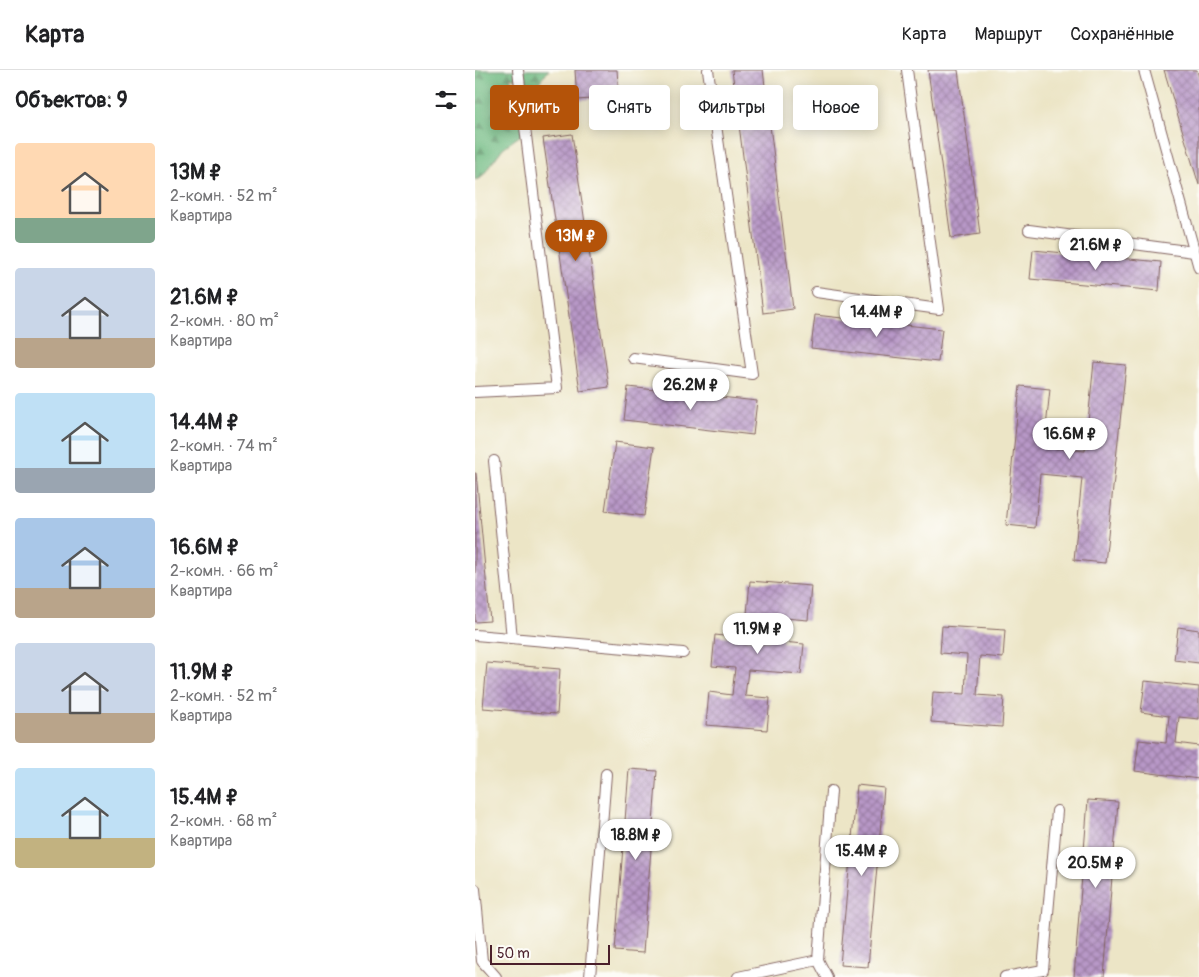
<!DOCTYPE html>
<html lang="ru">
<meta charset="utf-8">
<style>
body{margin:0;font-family:Pangolin,sans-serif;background:#f2f2f2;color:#202124;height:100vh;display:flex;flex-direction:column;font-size:19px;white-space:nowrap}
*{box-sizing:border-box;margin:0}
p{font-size:16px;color:#757577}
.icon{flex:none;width:28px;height:28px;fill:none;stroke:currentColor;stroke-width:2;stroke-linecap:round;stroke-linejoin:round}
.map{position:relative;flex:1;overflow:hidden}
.drawer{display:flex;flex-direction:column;background:#fff;width:475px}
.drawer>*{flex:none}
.hud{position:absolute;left:15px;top:15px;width:475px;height:45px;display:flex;gap:10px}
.scale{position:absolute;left:15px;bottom:12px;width:120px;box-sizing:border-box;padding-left:5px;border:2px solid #4a1f2b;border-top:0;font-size:14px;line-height:18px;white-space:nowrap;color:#4a1f2b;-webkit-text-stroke:4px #fdfcf7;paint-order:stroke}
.price{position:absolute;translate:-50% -42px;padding:0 11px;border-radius:18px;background:#fff;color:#222;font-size:16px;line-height:32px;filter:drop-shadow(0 1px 2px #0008)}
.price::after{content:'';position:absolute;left:50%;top:30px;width:15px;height:11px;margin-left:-8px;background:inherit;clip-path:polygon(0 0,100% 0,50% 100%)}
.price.on{background:#b45309;color:#fff}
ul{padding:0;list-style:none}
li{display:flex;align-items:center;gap:15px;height:125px;padding:0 15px}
li span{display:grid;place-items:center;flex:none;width:140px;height:100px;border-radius:5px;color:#555}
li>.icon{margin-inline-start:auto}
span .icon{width:60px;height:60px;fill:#fffc;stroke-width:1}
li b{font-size:21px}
h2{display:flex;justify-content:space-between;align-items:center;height:60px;padding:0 15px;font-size:21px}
.tag{padding:0 18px;border-radius:5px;background:#fff;box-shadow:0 2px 12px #0003;font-size:18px;line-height:45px}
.tag.on{background:#b45309;color:#fff}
header{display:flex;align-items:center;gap:30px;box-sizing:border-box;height:70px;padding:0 25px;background:#fff;border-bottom:1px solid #e0e0e0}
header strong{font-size:24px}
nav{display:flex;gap:28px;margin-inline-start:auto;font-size:18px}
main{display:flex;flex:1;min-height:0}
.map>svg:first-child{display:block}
.forest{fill:url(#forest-firs);stroke:#5e6e58}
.building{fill:url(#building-cross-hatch)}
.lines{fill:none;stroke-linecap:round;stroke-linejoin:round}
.service-casing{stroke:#836461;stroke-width:12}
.service{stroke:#fff;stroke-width:10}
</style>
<header>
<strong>Карта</strong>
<nav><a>Карта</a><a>Маршрут</a><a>Сохранённые</a></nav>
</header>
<main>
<section class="drawer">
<h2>Объектов: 9<svg class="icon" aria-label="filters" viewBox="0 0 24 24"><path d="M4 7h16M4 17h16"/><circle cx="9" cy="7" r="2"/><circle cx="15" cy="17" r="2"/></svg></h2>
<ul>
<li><span style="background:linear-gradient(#ffd9b3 75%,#7fa58c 0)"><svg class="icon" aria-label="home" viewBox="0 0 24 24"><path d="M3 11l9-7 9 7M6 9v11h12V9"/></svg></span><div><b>13M ₽</b><p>2-комн. · 52 m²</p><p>Квартира</p></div></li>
<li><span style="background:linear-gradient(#c9d6e8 70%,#b9a48a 0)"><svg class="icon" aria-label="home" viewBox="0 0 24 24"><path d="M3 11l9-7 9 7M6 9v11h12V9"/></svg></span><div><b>21.6M ₽</b><p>2-комн. · 80 m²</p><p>Квартира</p></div></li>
<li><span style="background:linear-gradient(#bfe0f5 75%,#9aa5b1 0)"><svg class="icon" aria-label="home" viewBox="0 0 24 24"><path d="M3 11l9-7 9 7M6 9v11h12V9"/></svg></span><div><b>14.4M ₽</b><p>2-комн. · 74 m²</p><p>Квартира</p></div></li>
<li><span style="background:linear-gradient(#a9c7e8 70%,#b9a48a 0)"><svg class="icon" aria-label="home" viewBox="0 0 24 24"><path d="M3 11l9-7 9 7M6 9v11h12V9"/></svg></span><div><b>16.6M ₽</b><p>2-комн. · 66 m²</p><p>Квартира</p></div></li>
<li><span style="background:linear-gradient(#c9d6e8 70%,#b9a48a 0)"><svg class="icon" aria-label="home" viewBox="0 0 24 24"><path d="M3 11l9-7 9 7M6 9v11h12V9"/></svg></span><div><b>11.9M ₽</b><p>2-комн. · 52 m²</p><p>Квартира</p></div></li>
<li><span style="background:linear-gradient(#bfe0f5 70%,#c2b280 0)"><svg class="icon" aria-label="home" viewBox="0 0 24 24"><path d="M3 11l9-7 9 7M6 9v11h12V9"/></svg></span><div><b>15.4M ₽</b><p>2-комн. · 68 m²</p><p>Квартира</p></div></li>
</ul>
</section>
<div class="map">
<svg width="724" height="907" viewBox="0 0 724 907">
<defs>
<pattern id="forest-firs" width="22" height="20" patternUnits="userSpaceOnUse" patternTransform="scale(1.25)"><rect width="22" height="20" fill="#72bc84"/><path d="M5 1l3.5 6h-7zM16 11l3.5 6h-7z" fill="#60986c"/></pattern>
<pattern id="building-cross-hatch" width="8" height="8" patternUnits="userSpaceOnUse" patternTransform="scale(1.25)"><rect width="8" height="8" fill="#b898c7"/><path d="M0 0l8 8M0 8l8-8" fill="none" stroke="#987ba2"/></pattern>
</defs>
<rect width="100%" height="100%" fill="#fdfcf7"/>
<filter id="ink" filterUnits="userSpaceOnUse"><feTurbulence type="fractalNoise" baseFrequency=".02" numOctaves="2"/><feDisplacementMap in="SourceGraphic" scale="10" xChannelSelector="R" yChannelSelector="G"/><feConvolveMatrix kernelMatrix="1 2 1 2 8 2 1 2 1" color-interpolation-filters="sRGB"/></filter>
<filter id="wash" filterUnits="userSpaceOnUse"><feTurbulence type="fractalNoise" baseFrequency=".0096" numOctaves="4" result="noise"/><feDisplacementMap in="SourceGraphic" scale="20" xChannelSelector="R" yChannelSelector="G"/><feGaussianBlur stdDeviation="1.12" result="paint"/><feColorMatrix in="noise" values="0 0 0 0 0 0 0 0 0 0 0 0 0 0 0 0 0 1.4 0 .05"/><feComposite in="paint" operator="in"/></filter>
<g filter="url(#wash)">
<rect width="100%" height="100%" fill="#ece5c6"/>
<path class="forest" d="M0,0H74L55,23L45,10L35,7L50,62L28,78L6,108L0,110Z"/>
<g id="blocks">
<g class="building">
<path d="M100,0H142L144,27L102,30Z"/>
<path d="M257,0H288L318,239L288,243Z"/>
<path d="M453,0H483L505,164L476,168Z"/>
<path d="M689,0H722L724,8V115Z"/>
<path d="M97,64L134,317L105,321L68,68Z"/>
<path d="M558,180L686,192L684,221L555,209Z"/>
<path d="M340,245L467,259L463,292L336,278Z"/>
<path d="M619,292L651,295L630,493L599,490L607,408L565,404L560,458L531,455L545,316L575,319L569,377L610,381Z"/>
<path d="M153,317L282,331L278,365L149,350Z"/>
<path d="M140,372L179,377L169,446L130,441Z"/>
<path d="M0,403H1L15,551L0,552Z"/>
<path d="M275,511L336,516L333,550L309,548L307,572L329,574L326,604L273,600L270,626L295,628L292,660L231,655L234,622L257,625L260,598L237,596L240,565L294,571L296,546L272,544Z"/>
<path d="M467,556L530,560L528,588L505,586L502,625L529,627L527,657L456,652L458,622L490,624L492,585L465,583Z"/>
<path d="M703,557L724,560V593L699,590Z"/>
<path d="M12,593L85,599L82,644L8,638Z"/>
<path d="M670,611L724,617V649L704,647L701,673L724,676V709L660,701L664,670L691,673L694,646L666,642Z"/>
<path d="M154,699L182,701L168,883L140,881Z"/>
<path d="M382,715L409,718L393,897L365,895Z"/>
<path d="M613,730L643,732L629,907H599Z"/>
</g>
</g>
</g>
<g filter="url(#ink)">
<use href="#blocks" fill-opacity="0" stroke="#836461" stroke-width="1"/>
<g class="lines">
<g class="service-casing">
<g id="service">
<path d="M669,0L724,198"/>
<path d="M554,160L719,182"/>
<path d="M341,222L464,239L432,0"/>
<path d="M158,288L277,304L233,0"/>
<path d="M0,322L82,318L43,0"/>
<path d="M19,391L37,568"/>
<path d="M0,565L208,583"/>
<path d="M0,819L7,891L21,907"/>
<path d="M343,890L352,907"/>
<path d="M115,907L131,704"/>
<path d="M263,907L343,890L356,721"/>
<path d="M530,907L568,900L582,741"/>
</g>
</g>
<use href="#service" class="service"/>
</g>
</g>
</svg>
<div class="scale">50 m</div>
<b class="price on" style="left:101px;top:192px">13M ₽</b>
<b class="price" style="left:621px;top:201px">21.6M ₽</b>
<b class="price" style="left:402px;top:268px">14.4M ₽</b>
<b class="price" style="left:216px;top:341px">26.2M ₽</b>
<b class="price" style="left:595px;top:390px">16.6M ₽</b>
<b class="price" style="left:283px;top:585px">11.9M ₽</b>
<b class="price" style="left:161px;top:791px">18.8M ₽</b>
<b class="price" style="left:387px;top:807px">15.4M ₽</b>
<b class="price" style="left:621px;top:819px">20.5M ₽</b>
<div class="hud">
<a class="tag on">Купить</a>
<a class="tag">Снять</a>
<a class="tag">Фильтры</a>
<a class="tag">Новое</a>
</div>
</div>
</main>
